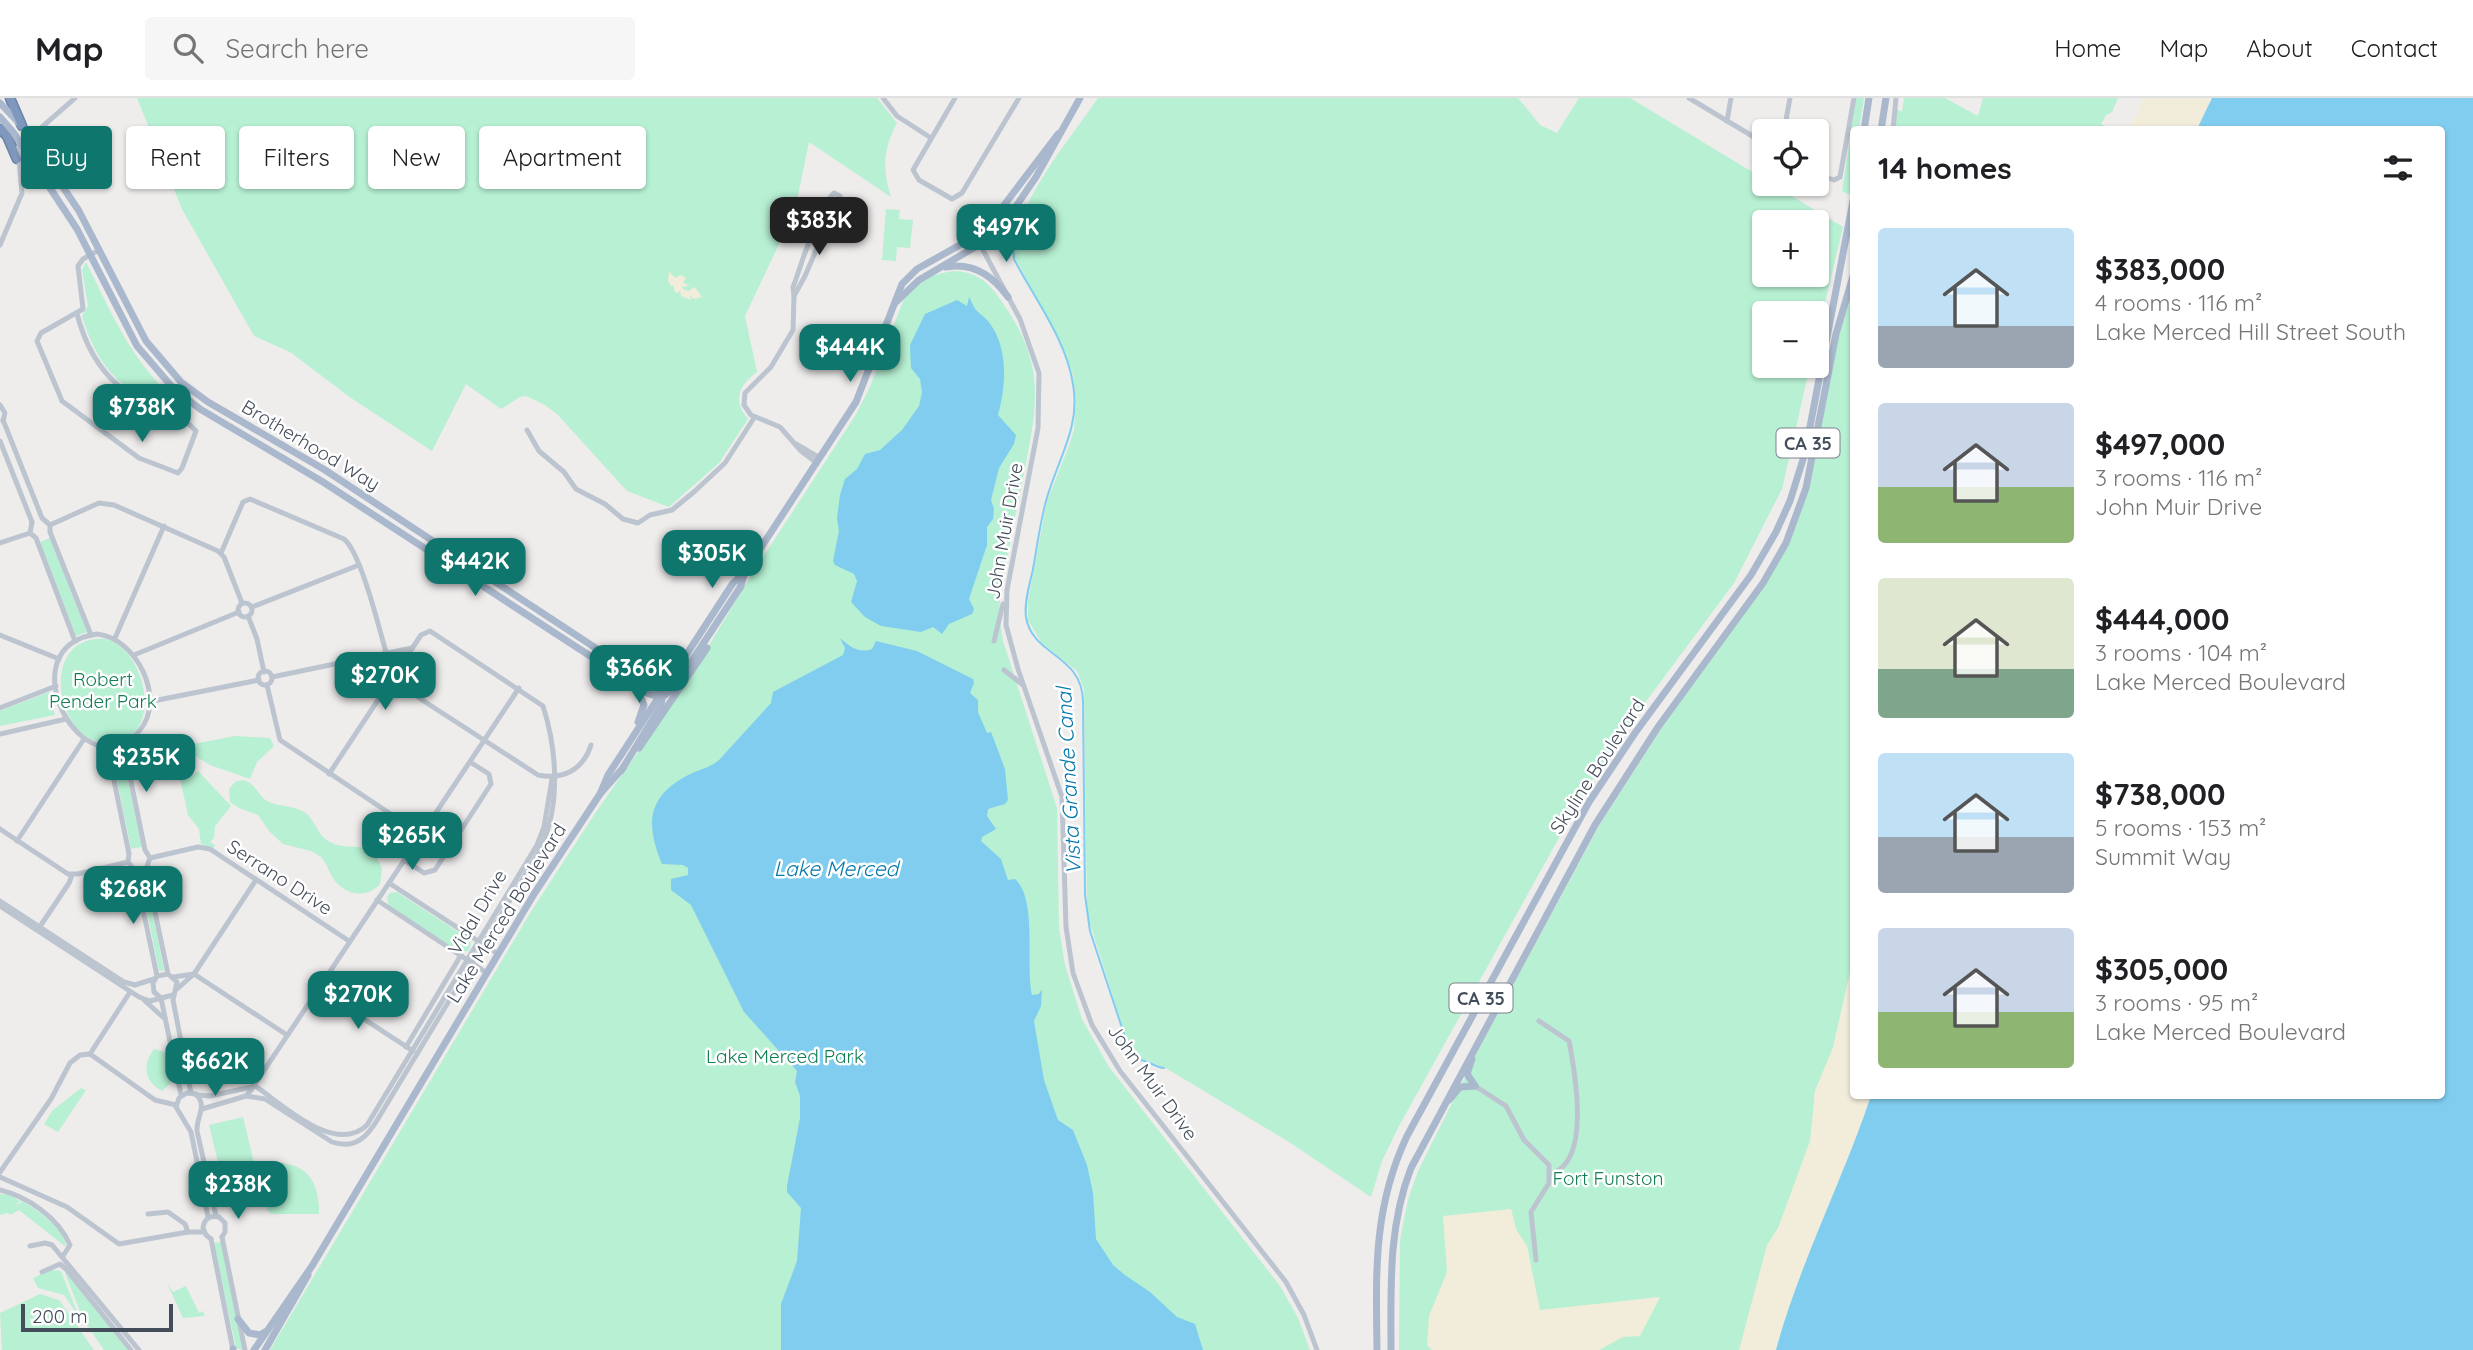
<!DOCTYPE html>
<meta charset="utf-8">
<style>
body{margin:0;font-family:Quicksand,sans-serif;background:#f6f6f6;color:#202124;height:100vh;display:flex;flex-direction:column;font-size:26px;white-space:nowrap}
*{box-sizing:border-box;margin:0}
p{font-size:23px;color:#757577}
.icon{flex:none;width:38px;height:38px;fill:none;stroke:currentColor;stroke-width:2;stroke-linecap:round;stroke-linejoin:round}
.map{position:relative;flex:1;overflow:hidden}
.sheet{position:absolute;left:1850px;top:28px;width:595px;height:973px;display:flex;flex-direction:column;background:#fff;border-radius:7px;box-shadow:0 2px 5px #0004}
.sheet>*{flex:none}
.banner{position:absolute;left:21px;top:28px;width:665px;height:63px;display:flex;gap:14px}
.fabs{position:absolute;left:1752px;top:21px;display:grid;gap:14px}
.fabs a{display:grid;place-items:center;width:77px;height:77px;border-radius:7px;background:#fff;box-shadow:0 2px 5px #0004;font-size:35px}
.scale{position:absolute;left:21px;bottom:18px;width:152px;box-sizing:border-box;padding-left:7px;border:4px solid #444d5a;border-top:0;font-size:19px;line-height:24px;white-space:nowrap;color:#444d5a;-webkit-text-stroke:5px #fff;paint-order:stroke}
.price{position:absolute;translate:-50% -60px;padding:0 16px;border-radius:14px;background:#0f766e;color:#fff;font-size:23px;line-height:46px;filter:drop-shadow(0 2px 4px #0008)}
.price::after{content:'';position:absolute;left:50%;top:42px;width:21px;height:16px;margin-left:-10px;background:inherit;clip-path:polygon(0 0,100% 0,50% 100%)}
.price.active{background:#222;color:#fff}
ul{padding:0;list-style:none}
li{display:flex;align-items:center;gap:21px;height:175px;padding:0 28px}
li span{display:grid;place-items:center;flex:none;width:196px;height:140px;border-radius:7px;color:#555}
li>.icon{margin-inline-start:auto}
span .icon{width:84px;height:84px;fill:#fffc;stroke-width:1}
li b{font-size:30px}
h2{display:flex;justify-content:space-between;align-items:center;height:84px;padding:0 28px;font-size:30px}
.pill{padding:0 24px;border-radius:7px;background:#fff;box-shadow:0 2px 5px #0004;font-size:24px;line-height:63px}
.pill.active{background:#0f766e;color:#fff}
header{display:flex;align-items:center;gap:42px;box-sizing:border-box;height:98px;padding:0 35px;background:#fff;border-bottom:2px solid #e0e0e0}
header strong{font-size:33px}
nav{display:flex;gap:38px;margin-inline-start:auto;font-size:24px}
.search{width:490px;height:63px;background:#f6f6f6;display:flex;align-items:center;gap:18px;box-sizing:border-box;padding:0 24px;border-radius:7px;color:#757577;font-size:26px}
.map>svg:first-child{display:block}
.green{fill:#b7f0d3;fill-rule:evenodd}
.sand{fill:#f2eddb}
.water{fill:#81cdef}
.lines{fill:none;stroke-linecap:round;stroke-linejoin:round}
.stream{stroke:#81cdef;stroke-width:2}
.highway-casing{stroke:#6c83aa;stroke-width:11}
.minor{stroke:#bcc5cf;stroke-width:5}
.major{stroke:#aab8cd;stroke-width:7}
.highway{stroke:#8198be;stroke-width:8}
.labels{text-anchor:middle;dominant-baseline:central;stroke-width:5;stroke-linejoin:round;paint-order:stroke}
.shield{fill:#fff;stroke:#7c828c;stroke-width:2}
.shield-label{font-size:18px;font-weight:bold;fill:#444d5a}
.street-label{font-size:19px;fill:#444d5a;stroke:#fff}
.park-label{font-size:19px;fill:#127e53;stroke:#fff}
.water-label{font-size:21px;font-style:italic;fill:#0678ab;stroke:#fff}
</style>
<header>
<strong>Map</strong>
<div class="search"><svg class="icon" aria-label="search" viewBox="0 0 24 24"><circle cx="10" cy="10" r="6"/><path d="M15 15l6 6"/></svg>Search here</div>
<nav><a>Home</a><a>Map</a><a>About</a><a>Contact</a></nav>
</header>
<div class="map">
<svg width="2473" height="1252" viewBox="0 0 2473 1252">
<rect width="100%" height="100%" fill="#efecec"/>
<g class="green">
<path d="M137,0H877L897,25C883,51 882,71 891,99L809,44L795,112L745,218L757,274C739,287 732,303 748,321L719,365L669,409L627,393L557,316L545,307L526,298L520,299L501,311L466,286L432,353L351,300L290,254L254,238L182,111Z"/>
<path d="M1098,0H1518L1540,27L1557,35L1579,0H1630L1764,81V86H1772L1843,129L1817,238L1816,215H1764V268H1810L1782,391L1734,485L1641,610L1586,691L1399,1028L1382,1063L1371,1099L1289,1044L1164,969C1155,967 1150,961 1141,962L1127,943L1087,816L1084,591L1077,573L1041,544L1028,522V503L1047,403L1069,348L1074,332L1076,301L1073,277L1063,250L1013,156C1017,102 1068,44 1098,0ZM1764,124H1816V177H1764Z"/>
<path d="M1856,0H1864L1859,31L1853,32V72L1850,97L1842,93Z"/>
<path d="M1904,0H1945L1978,18L1983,0H2118L2112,14L2106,17L2101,26L2110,31L1893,32L1894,10L1902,14Z"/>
<path d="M886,111L900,112L899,121L913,122L910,150L897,149L896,163L882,162Z"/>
<path d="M86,164C111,214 132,265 176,302L168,313C120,291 97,269 82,218L88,208L82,172Z"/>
<path d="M952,173C980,173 992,188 1006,210C1020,230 1031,255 1034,279C1038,312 1029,348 1023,380C1015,417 1008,454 1001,491L999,516L1003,543L1057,710L1059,830L1065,867L1082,921L1109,969L1280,1188L1298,1220L1310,1252H270L532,812L596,714L685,587L752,476L855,318L870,289L904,201L918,186L930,178Z"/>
<path d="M1853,178V861L1833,950L1815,993L1814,1002L1844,1072L1803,1165L1776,1252H1399L1400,1142L1408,1102L1418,1073L1483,943L1599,728L1670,617L1750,504L1796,424L1836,236Z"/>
<path d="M50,440L87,534L76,538L40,444Z"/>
<path d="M106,541C149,554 165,644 108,645C56,646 36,536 106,541Z"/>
<path d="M49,594L55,617L0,628V613Z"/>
<path d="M235,638L270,640L274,648L257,664L250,681L210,667L189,654L194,646Z"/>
<path d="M121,650L142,749L131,751L111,652Z"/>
<path d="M178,671L191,679L198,673L231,708L215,728L214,740L210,744L215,747L213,751L201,746L199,731L188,717Z"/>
<path d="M243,682C256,685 257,697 267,703C281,710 295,706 308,717C316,725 318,737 328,743C348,756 369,737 382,770L380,786C368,800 347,798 335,783C329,776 328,766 321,759L311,753L283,746L269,733L258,717L239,710L230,704L229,691L235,684Z"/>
<path d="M145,777L164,872L159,873L140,778Z"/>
<path d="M397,794L469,841L471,845L469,853L459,854L389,808L387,799L390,795Z"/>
<path d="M154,951L165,954L171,985L162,993C144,983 142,967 154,951Z"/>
<path d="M81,990L86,992L58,1034L44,1026L52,1013Z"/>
<path d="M243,1019L256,1073L222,1081L209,1027Z"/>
<path d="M268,1064C305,1064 319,1079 319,1116H271L267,1112Z"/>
<path d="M0,1096L12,1097L20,1104L15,1106L19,1111L16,1106L22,1105L18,1100C34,1111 64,1128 66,1149L19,1112L10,1117L8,1115L0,1117Z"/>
<path d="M221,1144L243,1252L236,1250L214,1145Z"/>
<path d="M51,1172L61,1173L79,1219L64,1197L38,1190L33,1180Z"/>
<path d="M65,1175L68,1177L128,1252H104L83,1221Z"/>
<path d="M167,1185L173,1194L186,1188L199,1215L203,1213L205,1218L183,1220Z"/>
<path d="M40,1196L59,1202L94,1252H2L0,1215Z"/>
</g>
<g class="sand">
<path d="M2142,0H2212L2197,31L2127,32L2138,15Z"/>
<path d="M669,173L675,180L681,177L686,180L683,184L689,188L682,189L683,191L688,193L695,189L702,199L694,201L690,197L691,202L681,198L680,192L678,195L675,194L673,187L671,188L668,183Z"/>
<path d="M1853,861V998H1871C1842,1084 1800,1164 1776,1252H1739L1767,1147L1778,1130L1810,1043L1815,993L1833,950Z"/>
<path d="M1511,1111L1516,1131L1527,1148L1540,1212L1660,1199L1640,1238L1623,1239L1599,1252H1432L1427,1247L1429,1218L1447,1174L1443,1118Z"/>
</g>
<g class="water">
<path d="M2212,0H2473V1252H1776C1800,1164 1842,1084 1871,998H2441V32L2197,31Z"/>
<path d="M969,199C971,202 973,208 976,212C979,216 985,219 988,223C1009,249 1006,288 998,317L1016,337L1014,346L999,370L991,402L994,411L993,421L987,429V447L969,501L974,511L972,516L949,526L942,536L933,529L921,534L881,528L865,519L851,504L857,483L854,476L835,467L833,463L839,433L837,420L840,397L845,381L857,371L865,356L880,352L902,332L919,308L922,294L920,281L911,270L910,247L925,216L957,202L967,208Z"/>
<path d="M840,540C849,548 859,556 872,551L876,543L917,553L973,581L974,585L970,595L978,602V614L987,635L991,634L993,639L1005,671L1008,702L1005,706L988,711L987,718L996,731L982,739L981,743L1001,761L1008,782L1015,781C1038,801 1025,868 1032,897L1039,896L1042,891L1041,908L1034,923L1044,982L1058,1022L1073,1032L1087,1067L1093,1095L1096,1141L1113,1167L1125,1177L1150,1194L1177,1219L1195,1226L1203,1252H781V1206L797,1163L801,1110L787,1094V1088L800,1020V998L795,984L797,973L744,914L691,807L671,792V781L688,777V770L683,767L662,766C645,725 647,698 690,676C701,671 710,670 719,662L771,605L773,594L843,557L845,550Z"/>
</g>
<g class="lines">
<path class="stream" d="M1013,148L1014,161C1034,200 1066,241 1073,286C1081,330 1057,362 1046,403C1040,425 1037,449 1033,471C1030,486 1024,503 1026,519C1032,558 1082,556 1083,603L1085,797L1090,833L1128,948L1140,962C1150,963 1154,969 1164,970"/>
<g class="highway-casing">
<g id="highway">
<path d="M10,0L22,28"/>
<path d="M0,31L7,38L17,61"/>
</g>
</g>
<g class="minor">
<path d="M883,0L897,18L931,40"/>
<path d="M955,0L913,72L919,82L952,101L962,95L1019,0"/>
<path d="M1689,0L1764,45"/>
<path d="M1727,23L1731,0"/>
<path d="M1893,32L1896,0"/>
<path d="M1784,33L1790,0"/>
<path d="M1816,76L1834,82L1840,79L1854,0"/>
<path d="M975,137L1020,221L1039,275L1038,330L1007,492L1006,527L1018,571L1062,699L1066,829L1073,875L1092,927L1120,973L1286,1184L1304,1217L1317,1252"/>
<path d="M0,147L22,95L18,50L75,0"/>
<path d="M794,198L793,189C802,168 810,123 833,116"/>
<path d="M77,216C95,284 130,300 190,327L196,333L182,370L178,375L139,360L62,303L37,243L41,235L83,211L78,168L83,161L99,152"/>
<path d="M0,307L5,315L3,323"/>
<path d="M3,322L42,420L50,427V434L91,537"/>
<path d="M527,332L539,353L564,374L576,391L605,406L623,421L638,425L650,417L672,412L695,393L725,365L754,320"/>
<path d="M0,343L32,424"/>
<path d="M796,346L820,360"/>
<path d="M817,365L801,353L780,329L751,317L744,307L745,295L771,269L793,232L794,198L805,178L835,108L841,104L840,98L834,95L828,102L835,108"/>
<path d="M32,424L30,435L36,440L75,543"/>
<path d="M50,427L99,405L114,407L218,453L224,459L242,505"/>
<path d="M0,445L30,435"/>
<path d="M221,455L243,404L250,401L344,441C363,456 384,551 393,579L399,587L538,677C563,682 583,672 591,647"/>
<circle cx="245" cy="512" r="7"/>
<path d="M252,509L359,467"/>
<path d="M248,518L257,541L264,574"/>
<path d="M97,536C137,540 166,601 140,632C85,699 4,549 97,536Z"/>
<path d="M0,537L59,561"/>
<path d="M115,540L164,428"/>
<path d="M994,543L1003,506"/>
<path d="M134,557L239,514"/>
<path d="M1004,572L1023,587"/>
<circle cx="265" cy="580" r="7"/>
<path d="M272,579L412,550"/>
<path d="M267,587L280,642L422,737"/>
<path d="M148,604L259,582"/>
<path d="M0,610L56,588"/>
<path d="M0,636L66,621"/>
<path d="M123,645L145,752L150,760L146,771"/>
<path d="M107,648L129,756L128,764L135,773"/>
<path d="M0,731L68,776H78L128,764"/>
<path d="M17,743L84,641"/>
<path d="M150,760L198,749L210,751L349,843"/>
<path d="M404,762L424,775L435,772L491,686L489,676L470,664"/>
<path d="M146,771L168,876"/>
<path d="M135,773L157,878"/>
<path d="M389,785L498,856"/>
<path d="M377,802L487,875"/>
<path d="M0,803L124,884L135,887L154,881"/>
<path d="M0,808L139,899L150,903L173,897"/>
<path d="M39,830L69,785L72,777"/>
<path d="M194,876L287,937"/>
<path d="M173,879L194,876"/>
<path d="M177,891L194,876L256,782"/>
<path d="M318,891L413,953"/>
<path d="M130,894L90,956L155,1002L176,1007"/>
<path d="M161,900L154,894L153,885L157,878L168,876L177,884L173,902L191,995"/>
<path d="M161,900L181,997"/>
<path d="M144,902L165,921"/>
<path d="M1539,923L1569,943C1575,974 1592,1065 1550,1076"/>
<path d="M406,949L461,857"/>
<path d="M254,987C282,1006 335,1058 367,1027L537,747L544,729L552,681"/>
<path d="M1475,988L1506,1008L1524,1042L1549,1067V1085L1531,1114L1536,1162"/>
<path d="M196,997L210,998L252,989"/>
<path d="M246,998L265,1001L332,1044C356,1052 368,1038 379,1019L537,757C561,714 558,655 543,608L430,533L421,537L329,676"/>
<path d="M202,1011L246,998L251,992L519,590"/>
<path d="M0,1074L51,1001L70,965L80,957L90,956"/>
<path d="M0,1079L67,1109L119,1146L188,1134"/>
<path d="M0,1092C28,1099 58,1119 70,1147L63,1158"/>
<path d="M148,1116L168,1114L185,1126L188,1134H203"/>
<path d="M208,1119L191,1034L176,1009L179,1000L187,995L196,996C208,1008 196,1019 197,1033L216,1118"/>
<path d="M222,1139L245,1252"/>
<path d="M211,1141L233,1252"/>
<path d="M211,1141L206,1137L203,1130C204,1121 210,1117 219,1119L225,1125V1134L222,1139"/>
<path d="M30,1148L45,1145L52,1147L139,1252"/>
<path d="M42,1174L60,1166L66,1171L131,1252"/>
</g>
<g class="major">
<path d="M0,5L22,28L79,113L146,243L181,284L208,304L325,372L655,589L662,600L661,608L621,673"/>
<path d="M0,19L13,34L77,131L137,248L173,290L200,311L323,384L647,595L661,600L674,590L741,488"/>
<path d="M1864,32L1869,0"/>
<path d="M1881,32L1886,0"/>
<path d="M946,169C973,164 993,178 1008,199"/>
<path d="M896,204L919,182L975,149L1008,120L1036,79L1080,0"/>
<path d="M740,490L745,474"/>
<path d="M645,579L660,580L677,567"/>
<path d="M637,591L644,607L638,624"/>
<path d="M639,650L707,550"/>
<path d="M600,696L608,677L733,485L745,474L856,304L902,186L917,171L967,143L992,123L1058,36"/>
<path d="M1472,961L1467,976L1475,988"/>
<path d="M1449,1002L1460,989L1475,988"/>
<path d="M238,1221L249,1235L260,1237L265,1234"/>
<path d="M233,1251V1252"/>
<path d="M254,1252L312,1168L534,796L600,696L623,670"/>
<path d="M265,1252L308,1177"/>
<path d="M1377,1252C1376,1174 1373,1110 1407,1038L1589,704L1635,635L1751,477L1776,434L1790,403L1805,355L1853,103"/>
<path d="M1391,1252C1391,1189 1388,1129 1411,1070L1595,727L1658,629L1763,485L1786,445L1806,390L1836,236L1853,178"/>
</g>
<use href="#highway" class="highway"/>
</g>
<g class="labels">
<g class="shield">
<rect x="1776.5" y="330.5" width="63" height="29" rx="5"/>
<rect x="1449.5" y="885.5" width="63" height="29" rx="5"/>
</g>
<g class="shield-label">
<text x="1808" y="345">CA 35</text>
<text x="1481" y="900">CA 35</text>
</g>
<g class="street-label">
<text transform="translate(311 347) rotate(31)">Brotherhood Way</text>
<text transform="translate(1004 433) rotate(-80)">John Muir Drive</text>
<text transform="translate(1597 668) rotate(-57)">Skyline Boulevard</text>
<text transform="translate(280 779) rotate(33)">Serrano Drive</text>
<text transform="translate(477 814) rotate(-59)">Vidal Drive</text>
<text transform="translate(506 815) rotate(-58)">Lake Merced Boulevard</text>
<text transform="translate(1153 984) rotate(54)">John Muir Drive</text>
</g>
<g class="park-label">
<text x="103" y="581">Robert<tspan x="103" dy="22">Pender Park</tspan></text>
<text x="785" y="958">Lake Merced Park</text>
<text x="1608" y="1080">Fort Funston</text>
</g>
<g class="water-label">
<text transform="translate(1068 683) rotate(-93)">Vista Grande Canal</text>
<text x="836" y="770">Lake Merced</text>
</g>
</g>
</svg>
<div class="fabs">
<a><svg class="icon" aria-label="locate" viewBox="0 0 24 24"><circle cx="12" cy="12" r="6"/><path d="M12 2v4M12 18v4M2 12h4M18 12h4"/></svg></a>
<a>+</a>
<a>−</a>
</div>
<div class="scale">200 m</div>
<b class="price active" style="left:819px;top:159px">$383K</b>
<b class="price" style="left:1006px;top:166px">$497K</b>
<b class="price" style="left:850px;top:286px">$444K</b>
<b class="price" style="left:142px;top:346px">$738K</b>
<b class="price" style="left:712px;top:492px">$305K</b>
<b class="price" style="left:475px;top:500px">$442K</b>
<b class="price" style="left:639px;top:607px">$366K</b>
<b class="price" style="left:385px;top:614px">$270K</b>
<b class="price" style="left:146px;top:696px">$235K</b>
<b class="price" style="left:412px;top:774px">$265K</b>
<b class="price" style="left:133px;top:828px">$268K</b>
<b class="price" style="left:358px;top:933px">$270K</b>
<b class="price" style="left:215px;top:1000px">$662K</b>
<b class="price" style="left:238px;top:1123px">$238K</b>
<div class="banner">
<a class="pill active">Buy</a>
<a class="pill">Rent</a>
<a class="pill">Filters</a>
<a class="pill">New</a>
<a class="pill">Apartment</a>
</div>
<section class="sheet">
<h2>14 homes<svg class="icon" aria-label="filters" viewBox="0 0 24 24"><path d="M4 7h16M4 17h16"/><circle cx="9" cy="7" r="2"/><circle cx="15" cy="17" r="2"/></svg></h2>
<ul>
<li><span style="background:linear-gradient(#bfe0f5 70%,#9aa5b1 0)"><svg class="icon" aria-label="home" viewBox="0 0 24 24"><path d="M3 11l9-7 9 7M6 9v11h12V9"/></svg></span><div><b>$383,000</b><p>4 rooms · 116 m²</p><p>Lake Merced Hill Street South</p></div></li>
<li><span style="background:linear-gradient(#c9d6e8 60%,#8fb573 0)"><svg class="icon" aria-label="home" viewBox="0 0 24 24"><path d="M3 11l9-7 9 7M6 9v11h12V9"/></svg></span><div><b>$497,000</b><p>3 rooms · 116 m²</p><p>John Muir Drive</p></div></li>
<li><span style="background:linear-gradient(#dfe7d0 65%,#7fa58c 0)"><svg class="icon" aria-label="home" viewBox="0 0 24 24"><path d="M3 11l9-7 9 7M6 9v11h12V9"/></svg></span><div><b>$444,000</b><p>3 rooms · 104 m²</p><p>Lake Merced Boulevard</p></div></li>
<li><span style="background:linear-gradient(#bfe0f5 60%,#9aa5b1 0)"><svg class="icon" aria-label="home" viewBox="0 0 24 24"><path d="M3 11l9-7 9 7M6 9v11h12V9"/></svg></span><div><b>$738,000</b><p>5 rooms · 153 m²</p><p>Summit Way</p></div></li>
<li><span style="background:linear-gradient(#c9d6e8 60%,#8fb573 0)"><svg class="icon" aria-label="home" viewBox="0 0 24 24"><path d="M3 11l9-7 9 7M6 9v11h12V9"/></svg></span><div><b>$305,000</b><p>3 rooms · 95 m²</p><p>Lake Merced Boulevard</p></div></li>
</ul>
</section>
</div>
